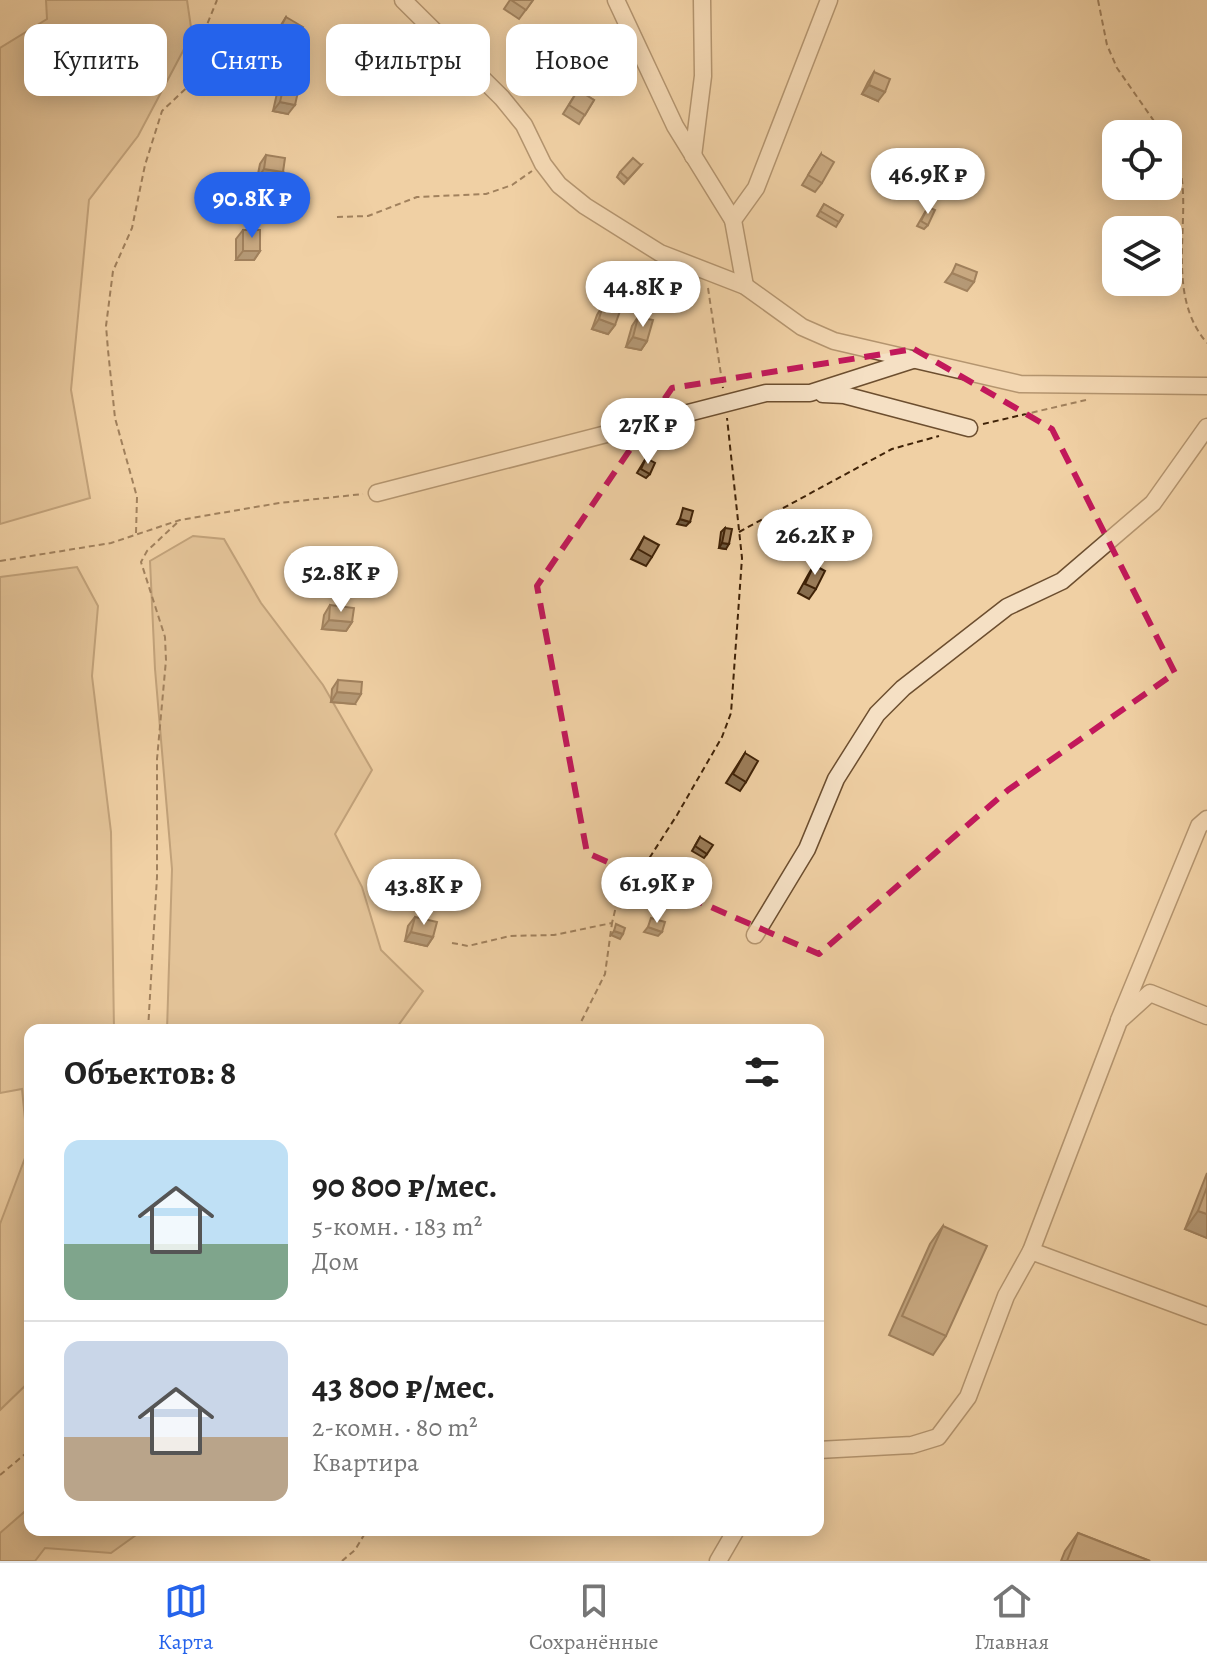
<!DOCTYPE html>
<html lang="ru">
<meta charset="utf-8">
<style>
body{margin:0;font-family:Alegreya,serif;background:#f2f2f2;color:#222;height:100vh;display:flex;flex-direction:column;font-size:30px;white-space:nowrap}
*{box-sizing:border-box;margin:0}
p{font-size:26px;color:#767676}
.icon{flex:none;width:44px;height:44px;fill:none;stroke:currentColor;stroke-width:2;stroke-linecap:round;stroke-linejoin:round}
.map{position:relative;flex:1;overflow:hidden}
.sheet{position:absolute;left:24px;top:1024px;width:800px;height:512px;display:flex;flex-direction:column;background:#fff;border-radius:16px;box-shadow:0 4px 20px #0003}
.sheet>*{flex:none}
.hud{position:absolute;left:24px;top:24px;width:800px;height:72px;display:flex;gap:16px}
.buttons{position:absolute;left:1102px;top:120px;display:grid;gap:16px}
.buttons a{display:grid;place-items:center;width:80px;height:80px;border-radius:16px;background:#fff;box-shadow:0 4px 20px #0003;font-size:40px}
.price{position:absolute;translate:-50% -68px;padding:0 18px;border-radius:28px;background:#fff;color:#222;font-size:26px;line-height:52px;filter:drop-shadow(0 2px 4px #0008)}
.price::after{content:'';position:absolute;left:50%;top:48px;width:24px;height:18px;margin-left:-12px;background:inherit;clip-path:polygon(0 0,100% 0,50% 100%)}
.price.current{background:#2563eb;color:#fff}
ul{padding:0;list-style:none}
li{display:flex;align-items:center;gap:24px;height:200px;padding:0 40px}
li+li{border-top:2px solid #e0e0e0}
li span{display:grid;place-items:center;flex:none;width:224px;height:160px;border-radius:16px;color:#555}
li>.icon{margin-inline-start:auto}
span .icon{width:96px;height:96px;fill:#fffc;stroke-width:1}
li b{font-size:34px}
h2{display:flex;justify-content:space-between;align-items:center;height:96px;padding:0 40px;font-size:34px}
.pill{padding:0 28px;border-radius:16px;background:#fff;box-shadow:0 4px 20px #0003;font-size:28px;line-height:72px}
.pill.current{background:#2563eb;color:#fff}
.tab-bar{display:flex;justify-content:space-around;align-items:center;height:112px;border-top:2px solid #e0e0e0;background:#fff;font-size:22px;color:#767676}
.tab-bar a{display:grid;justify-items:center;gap:4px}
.tab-bar .current{color:#2563eb}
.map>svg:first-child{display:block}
.green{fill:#d2b389;stroke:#896b48;stroke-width:2}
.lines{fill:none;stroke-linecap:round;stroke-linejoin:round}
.minor-casing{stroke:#6c4e2f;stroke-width:19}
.path{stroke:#402308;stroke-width:2;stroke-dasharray:6 4;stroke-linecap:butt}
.minor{stroke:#f5e0c4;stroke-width:16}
.wall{fill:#866c4d;stroke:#402308;stroke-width:2}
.shaded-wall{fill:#6d583e;stroke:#402308;stroke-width:2}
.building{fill:#9c7d59;stroke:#402308;stroke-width:2}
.marked{fill:none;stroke:#c2185b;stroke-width:6;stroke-dasharray:16 10;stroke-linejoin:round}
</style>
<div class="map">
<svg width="1207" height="1561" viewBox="0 0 1207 1561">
<rect width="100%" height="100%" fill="#f0d0a4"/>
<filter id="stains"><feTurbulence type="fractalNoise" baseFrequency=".0025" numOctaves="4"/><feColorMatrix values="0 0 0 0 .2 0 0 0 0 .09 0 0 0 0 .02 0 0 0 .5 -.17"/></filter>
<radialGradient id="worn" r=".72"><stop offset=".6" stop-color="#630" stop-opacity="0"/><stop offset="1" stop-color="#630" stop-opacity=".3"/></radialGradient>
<g class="green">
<path d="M46,0H187L192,34L138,136L89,200L71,390L90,498L0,524V48L47,19Z"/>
<path d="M193,536L224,539L261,603L323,685L372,770L335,834L362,887L381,950L423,991L395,1030H167L172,869L155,669L150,561Z"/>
<path d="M77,567L98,606L92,676L111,832L114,1030H30V1381L0,1410V1224L28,1150L22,1089L0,1093V577Z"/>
<path d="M30,1507V1530H143L111,1553L45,1548L35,1561H0V1533Z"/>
</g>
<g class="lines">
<g class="minor-casing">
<g id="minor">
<path d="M403,0L502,98L524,125L543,164L559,185L585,206L660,253L745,286L802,327L834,341L1020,384L1207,386"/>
<path d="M616,0L675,126L733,220"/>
<path d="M693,156L703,76L702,0"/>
<path d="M745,286L733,220L756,188L829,0"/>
<path d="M823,394L844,395L969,428"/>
<path d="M377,493L766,393H810L916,359"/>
<path d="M755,935L807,849L836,779L877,714L903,688L1007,607L1062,581L1153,503L1207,427"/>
<path d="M1119,1020L1199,826L1207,819"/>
<path d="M1031,1251L1119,1021L1150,993L1207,1016"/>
<path d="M818,1450L912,1445L938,1437L968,1397L1006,1296L1031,1251L1207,1316"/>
<path d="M718,1561L736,1530"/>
</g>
</g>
<g class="path">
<path d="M1098,0L1107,45L1117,68L1163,134"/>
<path d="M1168,141C1205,192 1156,284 1207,343"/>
<path d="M337,217L368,216L417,197L486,194L512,185L532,171"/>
<path d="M708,288L723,388"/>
<path d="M983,424L1086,400"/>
<path d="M739,532L892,449L939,436"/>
<path d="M136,533L137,497L115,418L108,350L106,326L113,271L132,228L145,165L162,111L197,78L209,52L206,27L217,0"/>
<path d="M0,561L111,543L180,520L279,503L363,494"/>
<path d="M452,943L468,946L510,936L554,935L612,923L619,894L643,868L677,815L722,737L731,713L742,558L727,418"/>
<path d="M148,1030L157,877V759L166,660L165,637L141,562L147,551L180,520"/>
<path d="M577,1030L605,974L612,923"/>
<path d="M0,1475L30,1450"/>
<path d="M342,1561L355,1550L367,1530"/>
</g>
<use href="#minor" class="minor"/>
</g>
<g class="wall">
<path d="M510,0H533L519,19L504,9Z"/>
<path d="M286,17L295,41L289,50L271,41Z"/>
<path d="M450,53L466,77L460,86L437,74Z"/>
<path d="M874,72L878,101L862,94L868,82Z"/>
<path d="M285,80L288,114L273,111L278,89Z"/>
<path d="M578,90L594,100L579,124L563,114Z"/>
<path d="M821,154L822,183L815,192L802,185Z"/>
<path d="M266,155L283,172L276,182L257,179L260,164Z"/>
<path d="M641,165L624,184L617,177L620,172Z"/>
<path d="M824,204L843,215L836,227L817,216Z"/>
<path d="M928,207V225L924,229L917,226Z"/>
<path d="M243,230L260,251L254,260H236V239Z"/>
<path d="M603,305L615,325L608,334L592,329L597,315Z"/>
<path d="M638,317L647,341L641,350L626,347L632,326Z"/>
<path d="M646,458L650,474L646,478L637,473Z"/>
<path d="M725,528L726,549L719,548L721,532Z"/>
<path d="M644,537L652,557L646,566L631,559Z"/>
<path d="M814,565L816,589L809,599L798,593L808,575Z"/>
<path d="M330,605L352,622L346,631L322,629L324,615Z"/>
<path d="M338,680L355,704L331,702L332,689Z"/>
<path d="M745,753L746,782L740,791L726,783Z"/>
<path d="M700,837L707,854L704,858L692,851Z"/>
<path d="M667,865L671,894L665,903L650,896L661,874Z"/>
<path d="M415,917L433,937L427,946L405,941L408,926Z"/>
<path d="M1207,1173V1238L1185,1229Z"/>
<path d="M943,1226L946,1336L933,1355L889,1335L930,1244Z"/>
<path d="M1078,1533L1150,1561H1061L1065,1551Z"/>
</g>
<g class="shaded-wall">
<path d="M869,85L885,92L878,101L862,94Z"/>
<path d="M280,102L295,105L288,114L273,111Z"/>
<path d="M264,169L283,172L276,182L257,179Z"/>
<path d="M243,251H260L254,260H236Z"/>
<path d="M952,273L974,282L967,291L945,282Z"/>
<path d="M599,319L615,325L608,334L592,329Z"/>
<path d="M633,337L647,341L641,350L626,347Z"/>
<path d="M680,519L690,522L686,526L677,524Z"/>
<path d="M722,543L729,544L726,549L719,548Z"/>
<path d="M329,620L352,622L346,631L322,629Z"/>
<path d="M337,692L361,694L355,704L331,702Z"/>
<path d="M648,927L662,932L658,936L644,932Z"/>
<path d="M614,931L623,934L620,939L611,935Z"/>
<path d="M411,932L433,937L427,946L405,941Z"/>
<path d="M1198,1211L1207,1214V1238L1185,1229Z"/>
</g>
<g class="building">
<path d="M511,0H533L526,10Z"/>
<path d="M286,17L303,27L295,41L278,32Z"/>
<path d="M450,53L472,65L466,77L444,64Z"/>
<path d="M874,72L890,79L885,92L869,85Z"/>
<path d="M285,80L300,83L295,105L280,102Z"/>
<path d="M578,90L594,100L585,115L569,105Z"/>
<path d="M821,154L834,162L822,183L808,175Z"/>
<path d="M266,155L285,158L283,172L264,169Z"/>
<path d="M633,158L641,165L628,179L620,172Z"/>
<path d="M824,204L843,215L839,222L820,211Z"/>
<path d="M928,207L935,210L928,225L921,221Z"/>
<rect x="243" y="230" width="17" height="21"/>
<path d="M956,264L977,272L974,282L952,273Z"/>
<path d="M603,305L620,311L615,325L599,319Z"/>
<path d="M638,317L653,320L647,341L633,337Z"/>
<path d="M646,458L655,463L650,474L641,469Z"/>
<path d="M683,508L693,511L690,522L680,519Z"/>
<path d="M725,528L732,529L729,544L722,543Z"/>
<path d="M644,537L659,545L652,557L638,549Z"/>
<path d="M814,565L825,571L816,589L805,584Z"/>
<path d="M330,605L354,608L352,622L329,620Z"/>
<path d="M338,680L362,682L361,694L337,692Z"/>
<path d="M745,753L758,761L746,782L733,774Z"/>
<path d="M700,837L713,845L707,854L695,846Z"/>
<path d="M667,865L682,873L671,894L656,886Z"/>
<path d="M415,917L437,922L433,937L411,932Z"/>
<path d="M651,918L665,922L662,932L648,927Z"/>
<path d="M616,924L625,928L623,934L614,931Z"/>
<path d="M1207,1187V1214L1198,1211Z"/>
<path d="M943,1226L987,1246L946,1336L902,1316Z"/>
<path d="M1078,1533L1150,1561H1067Z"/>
</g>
<path d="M0 0H1207V1561H0ZM914,349L1052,429L1175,673L1008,790L819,954L587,853L537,586L672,388Z" fill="#f0d0a4" fill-opacity=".55" fill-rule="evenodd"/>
<path class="marked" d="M914,349L1052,429L1175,673L1008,790L819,954L587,853L537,586L672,388Z"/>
<rect width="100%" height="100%" filter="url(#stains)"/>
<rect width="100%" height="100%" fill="url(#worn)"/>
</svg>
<div class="buttons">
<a><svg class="icon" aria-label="locate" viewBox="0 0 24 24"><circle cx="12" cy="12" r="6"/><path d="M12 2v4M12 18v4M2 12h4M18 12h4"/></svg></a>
<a><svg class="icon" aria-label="layers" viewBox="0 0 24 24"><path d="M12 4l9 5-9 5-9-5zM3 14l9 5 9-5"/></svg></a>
</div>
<b class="price" style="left:928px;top:216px">46.9K ₽</b>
<b class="price current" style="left:252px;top:240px">90.8K ₽</b>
<b class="price" style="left:643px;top:329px">44.8K ₽</b>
<b class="price" style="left:648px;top:466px">27K ₽</b>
<b class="price" style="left:815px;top:577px">26.2K ₽</b>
<b class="price" style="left:341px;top:614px">52.8K ₽</b>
<b class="price" style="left:657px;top:925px">61.9K ₽</b>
<b class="price" style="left:424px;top:927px">43.8K ₽</b>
<div class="hud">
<a class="pill">Купить</a>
<a class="pill current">Снять</a>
<a class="pill">Фильтры</a>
<a class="pill">Новое</a>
</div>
<section class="sheet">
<h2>Объектов: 8<svg class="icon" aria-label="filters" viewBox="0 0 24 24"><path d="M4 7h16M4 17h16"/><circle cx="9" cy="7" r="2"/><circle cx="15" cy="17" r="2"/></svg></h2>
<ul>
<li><span style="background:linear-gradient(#bfe0f5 65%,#7fa58c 0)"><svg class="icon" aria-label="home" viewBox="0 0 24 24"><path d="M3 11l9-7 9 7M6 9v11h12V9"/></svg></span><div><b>90 800 ₽/мес.</b><p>5-комн. · 183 m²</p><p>Дом</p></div></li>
<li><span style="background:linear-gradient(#c9d6e8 60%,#b9a48a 0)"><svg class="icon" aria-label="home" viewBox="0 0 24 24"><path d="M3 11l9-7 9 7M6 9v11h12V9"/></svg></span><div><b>43 800 ₽/мес.</b><p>2-комн. · 80 m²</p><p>Квартира</p></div></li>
</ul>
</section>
</div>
<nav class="tab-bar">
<a class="current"><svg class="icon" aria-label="map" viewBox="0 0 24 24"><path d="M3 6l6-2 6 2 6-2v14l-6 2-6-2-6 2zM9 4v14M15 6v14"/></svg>Карта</a>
<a><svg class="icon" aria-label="saved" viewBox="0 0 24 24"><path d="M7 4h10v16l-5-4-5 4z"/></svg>Сохранённые</a>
<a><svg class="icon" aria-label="home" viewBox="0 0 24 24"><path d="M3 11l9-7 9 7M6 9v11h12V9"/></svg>Главная</a>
</nav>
